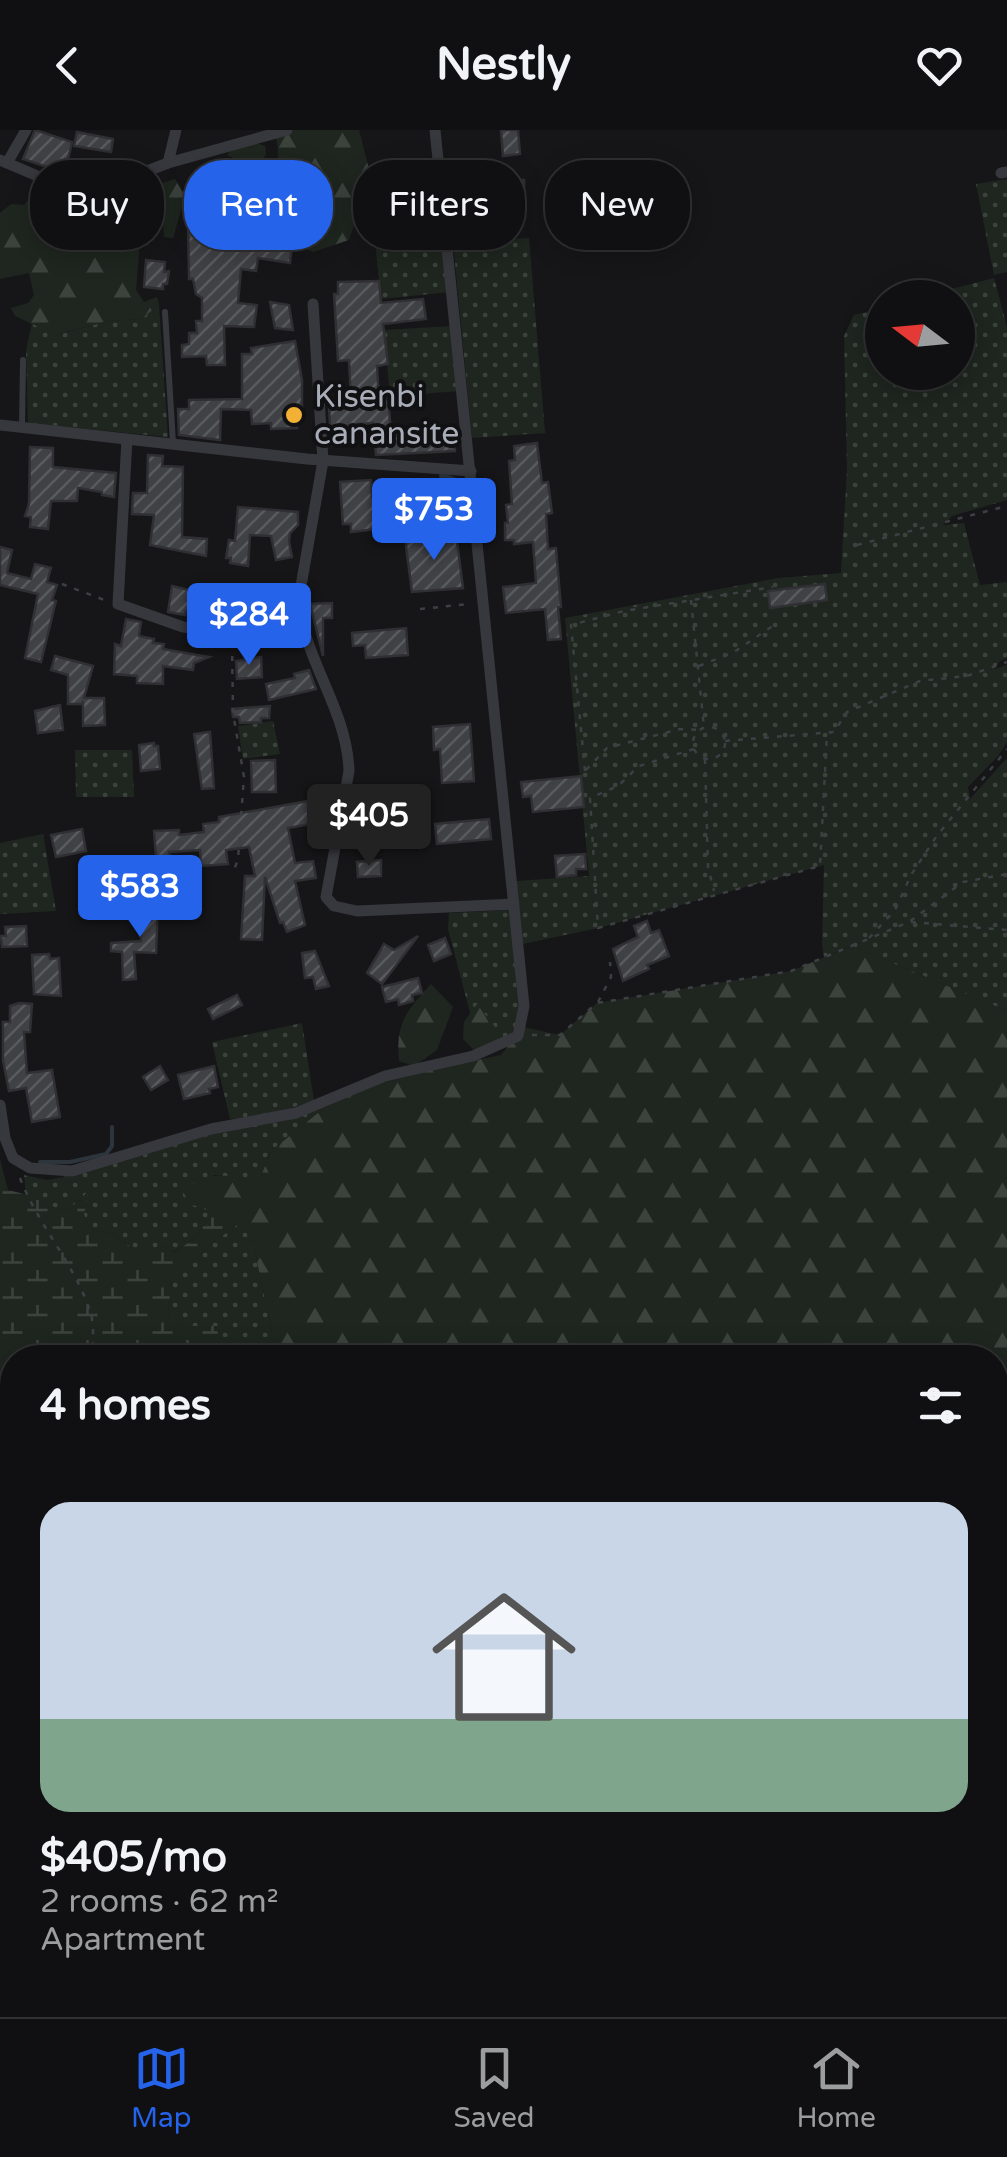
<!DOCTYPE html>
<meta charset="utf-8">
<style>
body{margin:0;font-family:"Varela Round",sans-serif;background:#1e1e20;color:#f1f3f6;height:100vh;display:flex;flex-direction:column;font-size:38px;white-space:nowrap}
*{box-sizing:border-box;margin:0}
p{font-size:32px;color:#9c9d9f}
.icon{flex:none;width:55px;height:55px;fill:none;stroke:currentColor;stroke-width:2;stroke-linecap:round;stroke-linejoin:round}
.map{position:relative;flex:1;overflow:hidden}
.side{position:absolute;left:0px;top:1215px;width:1008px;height:672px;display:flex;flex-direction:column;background:#101012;border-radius:40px 40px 0 0;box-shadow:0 5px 25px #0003,0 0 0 2px #303032}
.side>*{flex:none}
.guide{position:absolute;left:30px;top:30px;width:948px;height:90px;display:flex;gap:20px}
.needle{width:65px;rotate:286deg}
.controls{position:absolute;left:865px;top:150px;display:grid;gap:20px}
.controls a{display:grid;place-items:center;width:110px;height:110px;border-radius:50%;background:#101012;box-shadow:0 5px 25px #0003,0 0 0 2px #303032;font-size:50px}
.price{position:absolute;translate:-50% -85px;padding:0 22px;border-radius:10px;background:#2563eb;color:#fff;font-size:32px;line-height:65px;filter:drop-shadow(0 2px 5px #0008)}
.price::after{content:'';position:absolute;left:50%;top:60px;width:30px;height:22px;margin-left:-15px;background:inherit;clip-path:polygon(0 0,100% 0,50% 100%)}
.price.selected{background:#222;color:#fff}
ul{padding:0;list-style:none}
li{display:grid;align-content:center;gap:20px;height:530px;padding:0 40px}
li+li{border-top:2px solid #303032}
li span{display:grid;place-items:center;height:310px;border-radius:30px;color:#555}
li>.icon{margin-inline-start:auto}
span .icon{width:180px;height:180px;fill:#fffc;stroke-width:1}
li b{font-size:42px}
h2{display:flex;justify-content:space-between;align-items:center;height:120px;padding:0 40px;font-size:42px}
.chip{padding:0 35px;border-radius:40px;background:#101012;box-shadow:0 5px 25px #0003,0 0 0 2px #303032;font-size:35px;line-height:90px}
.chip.selected{background:#2563eb;color:#fff}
header{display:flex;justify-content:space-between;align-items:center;height:130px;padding:0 40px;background:#101012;font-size:45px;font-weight:700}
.tab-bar{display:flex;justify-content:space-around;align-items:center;height:140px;border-top:2px solid #303032;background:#101012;font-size:28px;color:#9c9d9f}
.tab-bar a{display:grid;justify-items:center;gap:5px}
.tab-bar .selected{color:#2563eb}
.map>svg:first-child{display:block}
.grass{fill:url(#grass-dots)}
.forest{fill:url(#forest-firs)}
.wetland{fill:url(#wetland-marsh)}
.water{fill:url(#water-ripples)}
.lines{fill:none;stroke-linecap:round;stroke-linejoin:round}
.stream{stroke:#2c353c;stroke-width:4}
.building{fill:url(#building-hatch);stroke:#303034;stroke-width:2.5}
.path{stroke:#3d3f44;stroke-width:2.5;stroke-dasharray:5 8;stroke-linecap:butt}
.service{stroke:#37383d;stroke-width:6}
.minor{stroke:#37383d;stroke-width:11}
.poi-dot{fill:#f2b134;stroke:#111113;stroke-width:4}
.labels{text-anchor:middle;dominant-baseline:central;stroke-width:8;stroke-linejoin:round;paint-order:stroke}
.poi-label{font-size:32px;fill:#a8adb8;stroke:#111113;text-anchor:start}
</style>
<header><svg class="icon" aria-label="back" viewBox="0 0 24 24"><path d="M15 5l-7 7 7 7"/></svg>Nestly<svg class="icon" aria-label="heart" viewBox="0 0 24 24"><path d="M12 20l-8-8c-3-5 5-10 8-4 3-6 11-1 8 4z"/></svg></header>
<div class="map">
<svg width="1007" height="1887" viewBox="0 0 1007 1887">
<defs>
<pattern id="grass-dots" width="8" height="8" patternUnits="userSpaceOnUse" patternTransform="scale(2.5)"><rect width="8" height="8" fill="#1e261f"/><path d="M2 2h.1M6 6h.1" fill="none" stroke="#3c433d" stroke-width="1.8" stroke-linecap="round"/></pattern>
<pattern id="forest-firs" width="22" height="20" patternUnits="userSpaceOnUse" patternTransform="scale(2.5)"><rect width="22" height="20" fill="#1e261f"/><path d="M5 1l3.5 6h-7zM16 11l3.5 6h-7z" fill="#3c433d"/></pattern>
<pattern id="wetland-marsh" width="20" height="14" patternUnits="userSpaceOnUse" patternTransform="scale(2.5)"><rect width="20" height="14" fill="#1e261f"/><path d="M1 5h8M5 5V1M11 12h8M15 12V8" fill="none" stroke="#3c433d"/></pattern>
<pattern id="water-ripples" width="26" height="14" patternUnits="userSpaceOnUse" patternTransform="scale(2.5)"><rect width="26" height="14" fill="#2c353c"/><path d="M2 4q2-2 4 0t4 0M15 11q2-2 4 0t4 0" fill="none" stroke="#485056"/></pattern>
<pattern id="building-hatch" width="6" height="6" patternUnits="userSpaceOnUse" patternTransform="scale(2.5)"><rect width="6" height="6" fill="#404145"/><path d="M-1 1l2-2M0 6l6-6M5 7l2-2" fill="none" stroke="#595a5e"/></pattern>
</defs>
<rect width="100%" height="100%" fill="#161618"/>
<g class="grass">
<path d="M1007,49V142L994,145L976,54Z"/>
<path d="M443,104L450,162L381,169L375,111Z"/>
<path d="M529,108L545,303L472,308L453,112Z"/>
<path d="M994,148L1007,197V370L952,386L943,395L964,393L980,455L1007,452V528L1000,531L994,539L1007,535V612L998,626L968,657L970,669L1007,628V881L852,816L824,827L822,815L824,735L598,798L523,814L516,751L589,746L565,488L778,448L841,443L847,340L844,206L854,185L882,178V242H958V168L921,167Z"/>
<path d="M159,175L168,307L28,293L26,220L32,193L57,205L108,191L141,189Z"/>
<path d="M453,196L460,261L390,266L384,200Z"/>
<path d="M273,591L280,624L243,629L238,596Z"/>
<path d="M75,620H132L134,667H76Z"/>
<path d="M43,704L56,781L0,784V713Z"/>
<path d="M510,780L520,895L513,906L479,917L448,799L449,783Z"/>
<path d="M302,893L314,971L264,986L230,989L212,912Z"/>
<path d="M329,974L271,1021L259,1051L214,1045L188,1073L214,1082L193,1110L173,1122L162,1116L141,1124L110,1103L90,1099L84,1085L87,1063L68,1080L50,1077L26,1065L24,1045L47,1050L79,1044L230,999L285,991Z"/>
<path d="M241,1092L254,1117L276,1222L281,1227H214L219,1215L168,1188L171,1150L211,1114Z"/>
<path d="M0,1387C19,1410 17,1448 1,1471Z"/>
<path d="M0,1687L12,1740V1831L0,1845Z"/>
<path d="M318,1875H570L574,1887H322Z"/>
</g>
<g class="forest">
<path d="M284,0H359L371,47L349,110L313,122L256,97C259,76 262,83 271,67C279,53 280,24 276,8Z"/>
<path d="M242,8L265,16L266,24L252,49L234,50L243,32L227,25Z"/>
<path d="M175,49L185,66L173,108L164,107L160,54Z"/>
<path d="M136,53L143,57L133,83L140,110L136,160L144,172L157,167L159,175L141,189L108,191L56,205L15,186L11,178L28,173L34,165L29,143L0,149V83L11,74L24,75L35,62L63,70L66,91L50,106L52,113L62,115L89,105L76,77L82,65Z"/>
<path d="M852,816L1007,881V1683L995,1678V1228L281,1227L276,1222L254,1117L241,1093L188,1073L183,1061C210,1039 227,1046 259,1051L271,1021L329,974L378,951L501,925L523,897L560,905L597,873L791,841Z"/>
<path d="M431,854L453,877L437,920L414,936L399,931C395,894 407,880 431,854Z"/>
<path d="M477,874L503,907L476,922L463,909L464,892Z"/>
</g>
<g class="wetland">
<path d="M0,1029L8,1060L36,1067L50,1077L68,1080L88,1062L84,1085L90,1099L110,1103L141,1124L162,1116L174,1122L193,1110L214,1082L241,1092L211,1114L171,1151L168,1187L183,1196H217L219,1215L214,1227L12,1228V1418L6,1395L0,1387Z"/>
<path d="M12,1455V1519L8,1559L12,1641C0,1590 0,1525 0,1470Z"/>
<path d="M995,1678L1007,1683V1868L995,1869Z"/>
<path d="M111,1875H318L322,1886L104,1887Z"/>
<path d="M570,1875H830L800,1887H574L569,1879Z"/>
</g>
<path class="water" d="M1007,1868V1887H800L830,1875H995V1869Z"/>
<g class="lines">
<g class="stream">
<path d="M434,50L436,65"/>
<path d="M441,346C472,349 467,368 467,394"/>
<path d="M40,1032H70L106,1024L112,1016V997"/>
</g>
</g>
<g class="building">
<path d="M35,0L72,12L65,43L23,29Z"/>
<path d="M501,0H518L520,24L503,26Z"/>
<path d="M77,2L113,9L111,22L74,16Z"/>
<path d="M524,50L525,88L514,89V98L501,99L500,89L493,90L492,61L502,60V51Z"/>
<path d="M245,57L250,107L292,114L290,133L258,128L256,141L241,139L238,173L257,175L254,197L224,196L225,235H207L206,226L182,227V215L189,214V203H197L196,191H202V168L196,164L193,149H189L188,95L225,93L224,59Z"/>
<path d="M146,130L165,132L164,142L169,141L167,154H163V159L144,157Z"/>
<path d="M379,151L381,173L423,169L426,189L383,194L388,234L377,236L379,269L388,268L391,302H454L455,321L376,325L373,293L349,295L350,314L331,315L329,275L351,272L349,230L338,231L334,164H338V152Z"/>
<path d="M270,172L289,175L293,200L275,198Z"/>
<path d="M295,211L302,250V288L297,289V298L271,299V293L252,294L251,280L221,279L220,310L179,305L178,279H189V270L242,269V224H252L251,218Z"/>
<path d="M537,313L542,353L548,352L552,383L546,384L548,419L556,418L561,477H558L561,509L548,510L545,479L506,483L503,457L536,453L533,412L514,414V410H505V393H508L506,375L512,374L509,331L515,330L514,316Z"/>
<path d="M30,317L53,318V337L116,343L114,367L102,365V362L78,358L77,371H51L48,399L30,397L31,387L25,386L29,374Z"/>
<path d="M148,325L163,326L162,336L183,337L182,407L207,409L206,426L150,415L154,385L132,384L133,363H147Z"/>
<path d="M371,350L372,367L393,365L394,359L407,358L408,365L415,364L417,382L385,386L386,398L351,402V394H343L340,352Z"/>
<path d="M238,377L298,382V395L290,403L289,412L292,427L276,430L271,406L250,405L248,436L230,433L231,428H226L229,410L235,411Z"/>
<path d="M456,404L463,458L412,462L405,409Z"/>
<path d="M0,417L12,420L7,443L31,449L35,434L51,438L47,452L57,455L52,470L56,471L41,532L25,528L38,464L0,455Z"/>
<path d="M825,454L827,470L770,478L768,461Z"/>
<path d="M172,456L193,461L190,481H186L185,485L168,482Z"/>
<path d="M332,473V488H323V526L310,474Z"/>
<path d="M126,489L141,492L139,506L154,509L153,513L164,514L163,519L209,527L194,533L193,540L163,536V554L137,553V546L114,544L115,514L121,516Z"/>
<path d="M406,498L408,525L366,528L365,515L353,516L352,503Z"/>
<path d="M55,526L93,536L84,568H104L105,595L83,596V571L82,574H68V545L51,540Z"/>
<path d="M261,527L262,547L237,549L236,531Z"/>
<path d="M309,540L316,559L269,570L266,554L295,548L294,544Z"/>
<path d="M60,575L63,600L38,603L35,581Z"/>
<path d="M270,576L269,588H261V592L240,593L239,587H233L232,579Z"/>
<path d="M470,594L474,651L442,653L440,619L434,620L433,597Z"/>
<path d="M210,602L214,658L202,659L194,604Z"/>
<path d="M154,613V616H158L160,639L141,641L139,615Z"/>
<path d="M275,630L276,662H252L251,631Z"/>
<path d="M581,646L584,677L533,682L531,666L523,667L521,652Z"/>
<path d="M319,669L322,692L288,698L295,733L313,731L316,748L295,751L305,795L287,802L283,792L280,793L265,747L262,810L241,809L245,746H255L249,717L226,720L228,734L201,736L200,720L169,722L170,726L156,727L154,701L179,700V705L204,702L203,694L219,692V687Z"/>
<path d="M489,689L491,709L437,714L435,694Z"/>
<path d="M82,699L86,721L56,727L51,705Z"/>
<path d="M585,724L586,739H576V745L557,747L555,726Z"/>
<path d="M381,730V746L358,747L357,732Z"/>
<path d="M142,771H158L156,823L134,822L136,849L123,850L122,822L111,821V813L141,811Z"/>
<path d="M647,791L651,803L659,800L669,826L647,835L649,839L623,851L613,819L638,807L634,796Z"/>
<path d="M26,796L27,816L2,817L1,806H6L5,797Z"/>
<path d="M418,806L382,854L367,843L384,814L394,820Z"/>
<path d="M445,808L451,824L434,831L428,815Z"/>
<path d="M315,821L329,856L316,859L313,847L305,848L302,823Z"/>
<path d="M49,824L50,829L59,828L61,866L34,864L32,825Z"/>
<path d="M418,848L422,863L412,865L413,871L399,875L398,869L386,872L382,857Z"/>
<path d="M237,865L242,875L213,889L208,879Z"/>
<path d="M19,873L32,874L30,902H24L27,943L52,940L60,987L32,992L26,958L9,961L3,931V892H10V876Z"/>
<path d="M160,936L168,950L151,960L143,947Z"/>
<path d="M214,936L218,957L209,959L210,963L184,969L178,945Z"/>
<path d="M12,1867V1875H36L37,1887H0V1868Z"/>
</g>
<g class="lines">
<g class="path">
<path d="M857,415L1007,376"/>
<path d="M62,454L107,471"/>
<path d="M691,470L704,597"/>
<path d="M420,479L468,474"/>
<path d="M232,513L233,583L244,647L238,729L233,743"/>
<path d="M699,536L734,522L777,493"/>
<circle cx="709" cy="613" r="16"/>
<path d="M725,611L834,602L847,582L920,551L967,546L1007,532"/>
<path d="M694,619L639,636L618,656L590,668L598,798L820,736L827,603"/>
<path d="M705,629L708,737L714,761"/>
<path d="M586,640L607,618L680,599L699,600"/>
<path d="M585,641L571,495L624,481L773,457"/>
<path d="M911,792L1007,800"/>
<path d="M869,808L895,780L911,745L936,707L1007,619"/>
<path d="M598,872L611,847L610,832"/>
<path d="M532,905H560L597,873L791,841L909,792L963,752L1007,744"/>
<path d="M20,1048C38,1095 74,1133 90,1181C95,1194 92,1213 93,1228"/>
<path d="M0,1729L4,1750L0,1765"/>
<path d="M0,1850L3,1846"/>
<path d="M258,1875L270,1887"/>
<path d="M464,1875L473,1887"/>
<path d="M83,1887L92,1875"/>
<path d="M90,1887L95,1875"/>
<path d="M583,1887L596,1875"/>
</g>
<g class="service">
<path d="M165,182L173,313"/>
<path d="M22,297L23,230"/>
</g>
<g class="minor">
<path d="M0,30L47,50L71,54L116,53L168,33L287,0"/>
<path d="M7,33L26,0"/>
<path d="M168,33L176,0"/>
<path d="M1001,43L1007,42"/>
<path d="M313,174L323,331L299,467C301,527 347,577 349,641L326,767L334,776L357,781L514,774"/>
<path d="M0,295L307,329L471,341"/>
<path d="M127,309L118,474L183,497L225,502L299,485"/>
<path d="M0,975L5,1008L13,1028L30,1038L72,1041L211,999L296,983L385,946L473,926L518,906L524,876L435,0"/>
</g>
</g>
<circle class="poi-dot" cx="294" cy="285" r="10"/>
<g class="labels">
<g class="poi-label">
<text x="314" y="267">Kisenbi<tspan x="314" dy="37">canansite</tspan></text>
</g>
</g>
</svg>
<div class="controls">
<a><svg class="needle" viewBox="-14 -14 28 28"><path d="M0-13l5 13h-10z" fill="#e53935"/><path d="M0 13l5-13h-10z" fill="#9c9d9f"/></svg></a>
</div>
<b class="price" style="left:434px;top:433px">$753</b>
<b class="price" style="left:249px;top:538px">$284</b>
<b class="price selected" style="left:369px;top:739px">$405</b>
<b class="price" style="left:140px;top:810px">$583</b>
<div class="guide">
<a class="chip">Buy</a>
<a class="chip selected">Rent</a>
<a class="chip">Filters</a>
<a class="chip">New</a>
</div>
<section class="side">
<h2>4 homes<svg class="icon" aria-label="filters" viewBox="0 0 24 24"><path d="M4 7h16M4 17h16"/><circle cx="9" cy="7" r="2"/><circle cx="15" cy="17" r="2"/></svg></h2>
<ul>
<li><span style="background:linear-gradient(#c9d6e8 70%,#7fa58c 0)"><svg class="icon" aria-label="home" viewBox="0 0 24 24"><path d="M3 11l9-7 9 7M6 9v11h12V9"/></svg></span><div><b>$405/mo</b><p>2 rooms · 62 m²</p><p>Apartment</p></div></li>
</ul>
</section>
</div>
<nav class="tab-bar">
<a class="selected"><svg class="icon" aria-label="map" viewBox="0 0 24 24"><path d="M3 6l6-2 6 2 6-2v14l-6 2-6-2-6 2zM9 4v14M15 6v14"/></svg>Map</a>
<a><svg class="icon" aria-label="saved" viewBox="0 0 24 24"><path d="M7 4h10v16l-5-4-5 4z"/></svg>Saved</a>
<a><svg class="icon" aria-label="home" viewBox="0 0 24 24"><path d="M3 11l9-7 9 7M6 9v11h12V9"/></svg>Home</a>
</nav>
